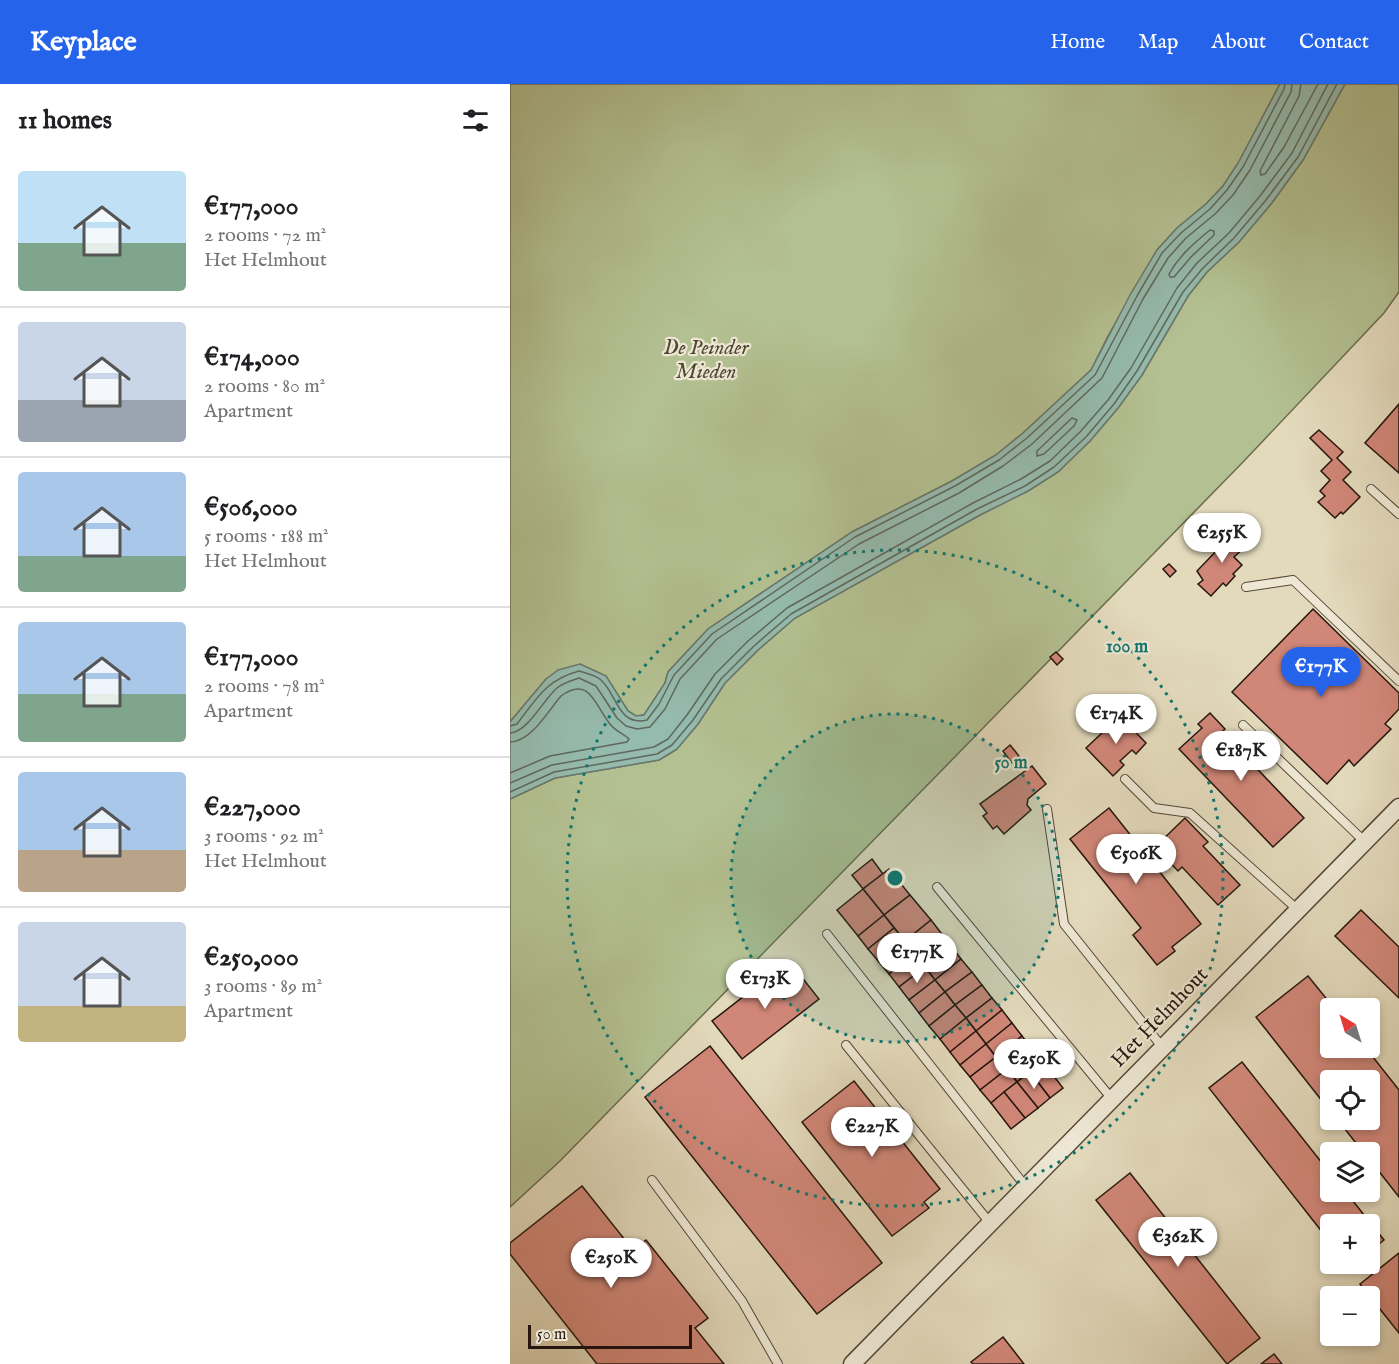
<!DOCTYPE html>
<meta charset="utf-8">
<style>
body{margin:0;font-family:"IM FELL English",serif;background:#f6f6f6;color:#202124;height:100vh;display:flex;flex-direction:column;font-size:22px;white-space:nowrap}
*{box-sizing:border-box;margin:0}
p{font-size:20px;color:#757577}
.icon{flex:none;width:33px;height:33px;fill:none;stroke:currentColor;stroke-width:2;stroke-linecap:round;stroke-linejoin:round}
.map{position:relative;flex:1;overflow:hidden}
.side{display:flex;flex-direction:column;background:#fff;width:510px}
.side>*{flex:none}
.needle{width:39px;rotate:322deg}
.buttons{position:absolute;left:810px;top:914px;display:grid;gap:12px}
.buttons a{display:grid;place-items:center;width:60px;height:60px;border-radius:6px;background:#fff;box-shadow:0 3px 9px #0003;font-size:30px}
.scale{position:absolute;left:18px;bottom:15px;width:164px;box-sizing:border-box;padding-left:6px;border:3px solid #26160e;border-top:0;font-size:16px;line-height:21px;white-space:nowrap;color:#26160e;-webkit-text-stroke:4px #ede7d3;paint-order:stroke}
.price{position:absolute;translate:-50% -51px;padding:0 14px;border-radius:21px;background:#fff;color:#222;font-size:20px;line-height:39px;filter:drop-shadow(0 2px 3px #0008)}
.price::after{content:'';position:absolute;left:50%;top:36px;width:18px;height:14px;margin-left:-9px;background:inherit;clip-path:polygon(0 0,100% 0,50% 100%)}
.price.on{background:#2563eb;color:#fff}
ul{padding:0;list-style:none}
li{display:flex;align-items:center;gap:18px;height:150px;padding:0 18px}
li+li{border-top:2px solid #e0e0e0}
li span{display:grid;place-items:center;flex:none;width:168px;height:120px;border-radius:6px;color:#555}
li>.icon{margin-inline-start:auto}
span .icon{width:72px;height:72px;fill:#fffc;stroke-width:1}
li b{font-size:26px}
h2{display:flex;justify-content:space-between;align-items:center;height:72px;padding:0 18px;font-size:26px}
header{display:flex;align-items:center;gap:36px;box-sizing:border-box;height:84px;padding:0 30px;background:#2563eb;color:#fff}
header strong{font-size:28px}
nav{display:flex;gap:33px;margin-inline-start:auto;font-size:21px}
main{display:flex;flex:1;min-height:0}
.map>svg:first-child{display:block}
.green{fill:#b3c091;stroke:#6c6b50;stroke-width:1.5}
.water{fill:#95bbae;stroke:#69796e;stroke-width:1.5}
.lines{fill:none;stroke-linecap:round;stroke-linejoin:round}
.shore{stroke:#5e685e;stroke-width:1.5}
.building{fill:#d18778;stroke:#26160e;stroke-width:1.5}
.service-casing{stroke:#55473a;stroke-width:10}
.minor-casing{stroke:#55473a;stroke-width:19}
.service{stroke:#ede7d3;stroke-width:8}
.minor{stroke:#ede7d3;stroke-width:16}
.ring{fill:none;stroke:#0f766e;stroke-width:3;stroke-dasharray:3 6}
.labels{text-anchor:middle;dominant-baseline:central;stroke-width:4.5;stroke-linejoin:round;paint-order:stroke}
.park-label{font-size:21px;font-style:italic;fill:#504935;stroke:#ede7d3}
.street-label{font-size:21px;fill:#26160e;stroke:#ede7d3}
.centre{fill:#0f766e;stroke:#ede7d3;stroke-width:3}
.ring-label{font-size:18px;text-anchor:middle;font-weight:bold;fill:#0f766e;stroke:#ede7d3;stroke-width:4.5;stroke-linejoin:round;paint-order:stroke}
</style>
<header>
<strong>Keyplace</strong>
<nav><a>Home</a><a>Map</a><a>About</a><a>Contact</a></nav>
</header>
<main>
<section class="side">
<h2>11 homes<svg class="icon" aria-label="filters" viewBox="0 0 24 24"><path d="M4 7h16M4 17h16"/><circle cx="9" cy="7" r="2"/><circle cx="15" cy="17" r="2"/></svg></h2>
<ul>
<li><span style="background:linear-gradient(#bfe0f5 60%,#7fa58c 0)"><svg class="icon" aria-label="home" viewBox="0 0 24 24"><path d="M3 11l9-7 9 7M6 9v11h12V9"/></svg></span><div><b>€177,000</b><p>2 rooms · 72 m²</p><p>Het Helmhout</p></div></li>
<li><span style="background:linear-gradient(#c9d6e8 65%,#9aa5b1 0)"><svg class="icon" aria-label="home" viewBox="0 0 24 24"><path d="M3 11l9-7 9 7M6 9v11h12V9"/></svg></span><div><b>€174,000</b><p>2 rooms · 80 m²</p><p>Apartment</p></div></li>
<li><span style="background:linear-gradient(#a9c7e8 70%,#7fa58c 0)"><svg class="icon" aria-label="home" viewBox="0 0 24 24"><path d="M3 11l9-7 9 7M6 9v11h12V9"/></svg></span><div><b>€506,000</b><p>5 rooms · 188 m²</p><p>Het Helmhout</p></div></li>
<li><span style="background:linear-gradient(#a9c7e8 60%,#7fa58c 0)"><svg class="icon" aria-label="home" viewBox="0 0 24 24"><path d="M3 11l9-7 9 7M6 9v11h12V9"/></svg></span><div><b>€177,000</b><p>2 rooms · 78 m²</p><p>Apartment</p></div></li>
<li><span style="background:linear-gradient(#a9c7e8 65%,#b9a48a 0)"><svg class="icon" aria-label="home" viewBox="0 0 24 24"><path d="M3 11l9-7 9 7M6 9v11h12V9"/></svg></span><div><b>€227,000</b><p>3 rooms · 92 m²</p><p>Het Helmhout</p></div></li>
<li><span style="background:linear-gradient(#c9d6e8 70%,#c2b280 0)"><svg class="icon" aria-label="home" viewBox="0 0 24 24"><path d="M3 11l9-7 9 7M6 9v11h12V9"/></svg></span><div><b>€250,000</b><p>3 rooms · 89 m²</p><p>Apartment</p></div></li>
</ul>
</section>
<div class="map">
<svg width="889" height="1280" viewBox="0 0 889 1280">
<rect width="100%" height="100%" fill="#e3dabc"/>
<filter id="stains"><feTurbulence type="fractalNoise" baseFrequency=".00333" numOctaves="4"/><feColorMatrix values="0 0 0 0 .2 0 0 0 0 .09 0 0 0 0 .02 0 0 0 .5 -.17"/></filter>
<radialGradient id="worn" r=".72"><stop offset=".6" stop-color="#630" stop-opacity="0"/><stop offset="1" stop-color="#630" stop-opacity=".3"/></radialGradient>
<g class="green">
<path d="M0,0H770L728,80L713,102L696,120L667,144L647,166L598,252L581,286L513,349L486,371L442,397L342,448L198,545L158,588L155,599L134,631L126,632L118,627L96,592L70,580L36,595L0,638Z"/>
<path d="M835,0H889V208L874,229L734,377L50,1077L0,1123V715L45,694L149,676L166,666L188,640L215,599L248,566L285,534L470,431L518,407L548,388L580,357L608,324L632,291L678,212L697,188L729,158L761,120L793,76Z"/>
</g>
<path class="water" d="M770,0H835L793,76L761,120L729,158L697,188L678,212L632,291L608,324L580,357L548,388L518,407L470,431L285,534L248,566L215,599L188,640L167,665L149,676L45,694L0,715V638L36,595L48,586L70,580L96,592L118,627L126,632L134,631L155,599L158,588L198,545L342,448L442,397L486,371L513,349L581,286L621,209L647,166L667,144L696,120L713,102L728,79Z"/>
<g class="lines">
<g class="shore">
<path d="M791,0L789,12L750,87L751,91L755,90L774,63L808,0"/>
<path d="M700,146L704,147V151L681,173L664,193H660L659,190C669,172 684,159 700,146Z"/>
<path d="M562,334L567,336L564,342L534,370L527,372V367Z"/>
<path d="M0,642L7,640C27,614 36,596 69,587C76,589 86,591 91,596C107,610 108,643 137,636L149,620L164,591L202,550L345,453L445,402L489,376L517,354L585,291L627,212L652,169L671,149L700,125L717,106L733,83L774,5L775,0"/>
<path d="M0,649C18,648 33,616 47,604C53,599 61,597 69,594L86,602L107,634L116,642L127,645L140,643L155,625L170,595L207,555L349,460L449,409L493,382L522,360L592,294L633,215L658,174L676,154L705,130L723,111L740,86L781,8L782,0"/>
<path d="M0,658C21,658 38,627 51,612C80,591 85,622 100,640C105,647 114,650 119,655L117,658L40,672L0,689"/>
<path d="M0,699L42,681L144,663L158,655L177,631L205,590L238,557L277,524L463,419L511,395L540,377L570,348L598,316L621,284L667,204L687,179L719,149L750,112L782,69L818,0"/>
<path d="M0,708L44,688L147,670L162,661L183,636L211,595L244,562L281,530L467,425L515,402L544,383L576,353L604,320L627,287L673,208L693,184L724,154L756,116L788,73L827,0"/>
</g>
</g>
<g class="building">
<path d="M889,320V389L855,359Z"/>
<path d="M809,346L833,368L827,374L841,388L833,396L850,413L833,430L831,428L825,434L808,418L815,412L810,407L820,396L811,387L822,376L800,354Z"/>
<path d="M722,447L737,461L724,473L732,481L723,490L725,492L716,502L713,499L701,512L688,500L693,496L687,487L711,462L709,460Z"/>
<path d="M659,480L666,487L660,493L653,485Z"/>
<path d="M803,525L889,609V625L875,640L881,645L844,682L839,676L817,700L722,608Z"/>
<path d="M546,568L553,575L547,581L540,573Z"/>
<path d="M700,629L715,645L712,648L794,734L763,763L669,665L692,644L688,640Z"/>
<path d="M610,632L636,659L626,670L622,666L610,677L614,681L603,692L576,664Z"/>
<path d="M500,661L509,672L501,678L493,667Z"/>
<path d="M522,682L536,700L518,715L517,721L521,726L494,750L487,742L483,745L473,732L477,729L470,720Z"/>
<path d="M599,724L691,840L662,863L665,867L647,881L623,851L631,844L560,755Z"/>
<path d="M675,734L698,758L693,762L730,801L708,821L672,783L668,787L645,763Z"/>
<path d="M362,775L373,790L353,805L342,791Z"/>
<path d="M379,785L400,811L374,831L353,805Z"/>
<path d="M353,805L374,831L348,852L327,826Z"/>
<path d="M400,811L421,836L395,857L374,831Z"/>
<path d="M851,826L889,863V914L825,852Z"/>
<path d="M374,831L384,844L358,865L348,852Z"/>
<path d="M421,836L441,862L415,883L395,857Z"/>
<path d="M384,844L395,857L369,878L358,865Z"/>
<path d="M395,857L405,870L379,890L369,878Z"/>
<path d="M441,862L451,875L425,896L415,883Z"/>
<path d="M405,870L415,883L389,903L379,890Z"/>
<path d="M451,875L462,888L435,908L425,896Z"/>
<path d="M279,877L309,915L232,975L202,937Z"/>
<path d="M415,883L425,896L399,916L389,903Z"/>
<path d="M462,888L472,901L445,921L435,908Z"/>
<path d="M798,892L824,924H820V963H855L889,1006V1113L860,1076V1068H853L827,1035H860V996H820V1027L746,933Z"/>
<path d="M425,896L435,908L409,929L399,916Z"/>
<path d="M472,901L482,914L456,934L445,921Z"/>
<path d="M435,908L445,921L419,942L409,929Z"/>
<path d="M482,914L492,926L466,947L456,934Z"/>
<path d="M445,921L456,934L430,955L419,942Z"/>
<path d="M492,926L502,939L476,960L466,947Z"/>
<path d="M456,934L466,947L440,968L430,955Z"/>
<path d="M502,939L512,952L486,973L476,960Z"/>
<path d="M466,947L476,960L450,981L440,968Z"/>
<path d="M512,952L522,965L497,985L486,973Z"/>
<path d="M476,960L486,973L460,993L450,981Z"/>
<path d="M200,962L372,1179L307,1230L135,1013Z"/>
<path d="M522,965L533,978L507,998L497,985Z"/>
<path d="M486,973L497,985L470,1006L460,993Z"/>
<path d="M533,978L553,1004L540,1014L520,988Z"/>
<path d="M732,978L820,1089V1107H835L874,1156L860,1167V1140H820V1158L699,1004Z"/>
<path d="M497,985L507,998L481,1019L470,1006Z"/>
<path d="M520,988L540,1014L528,1024L507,998Z"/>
<path d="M344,997L430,1105L414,1118L419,1124L382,1152L292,1038Z"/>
<path d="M507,998L528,1024L515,1034L494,1008Z"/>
<path d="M494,1008L515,1034L501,1045L481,1019Z"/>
<path d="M620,1089L750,1254L717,1280L586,1116Z"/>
<path d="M72,1102L123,1166L136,1156L198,1234L185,1244L214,1280H87L0,1170V1159Z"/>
<path d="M889,1169V1249L850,1200Z"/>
<path d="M493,1253L514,1280H463L461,1278Z"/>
<path d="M764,1270L772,1280H751Z"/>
</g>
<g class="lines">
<g class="service-casing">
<g id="service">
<path d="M861,405L889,430"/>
<path d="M736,503L783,496L889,597"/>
<path d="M733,641L855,758"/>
<path d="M615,695L644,724L680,729L788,826"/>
<path d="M537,725L554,840L653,964"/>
<path d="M427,803L602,1015"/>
<path d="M317,850L516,1103"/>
<path d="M336,961L480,1139"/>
<path d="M142,1096L232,1217L268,1280"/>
</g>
</g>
<g class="minor-casing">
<path id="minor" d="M342,1280L889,723"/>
</g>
<use href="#service" class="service"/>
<use href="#minor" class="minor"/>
</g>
<circle cx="385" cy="794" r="164" fill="#0f766e" fill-opacity=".12"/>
<g class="ring">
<circle cx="385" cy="794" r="164"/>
<circle cx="385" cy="794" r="328"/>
</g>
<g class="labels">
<g class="park-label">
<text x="196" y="264">De Peinder<tspan x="196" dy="24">Mieden</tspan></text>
</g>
<g class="street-label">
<text transform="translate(650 934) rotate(-46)">Het Helmhout</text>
</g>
</g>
<circle cx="385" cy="794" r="9" class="centre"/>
<g class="ring-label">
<text x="617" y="568">100 m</text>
<text x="501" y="684">50 m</text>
</g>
<rect width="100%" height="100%" filter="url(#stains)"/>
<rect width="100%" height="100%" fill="url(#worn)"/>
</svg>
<div class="buttons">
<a><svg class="needle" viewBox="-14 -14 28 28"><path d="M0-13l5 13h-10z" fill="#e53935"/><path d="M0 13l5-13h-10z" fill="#757577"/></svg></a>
<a><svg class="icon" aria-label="locate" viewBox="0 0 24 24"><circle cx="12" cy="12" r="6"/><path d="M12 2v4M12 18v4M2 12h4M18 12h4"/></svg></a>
<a><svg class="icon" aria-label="layers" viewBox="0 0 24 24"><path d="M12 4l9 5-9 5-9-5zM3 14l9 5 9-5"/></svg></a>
<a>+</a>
<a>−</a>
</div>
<div class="scale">50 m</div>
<b class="price" style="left:712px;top:480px">€255K</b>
<b class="price on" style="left:811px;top:614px">€177K</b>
<b class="price" style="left:606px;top:661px">€174K</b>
<b class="price" style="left:731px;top:698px">€187K</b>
<b class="price" style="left:626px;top:801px">€506K</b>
<b class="price" style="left:407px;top:900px">€177K</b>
<b class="price" style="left:255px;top:926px">€173K</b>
<b class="price" style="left:524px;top:1006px">€250K</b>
<b class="price" style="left:362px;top:1074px">€227K</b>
<b class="price" style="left:668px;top:1184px">€362K</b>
<b class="price" style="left:101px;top:1205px">€250K</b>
</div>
</main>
